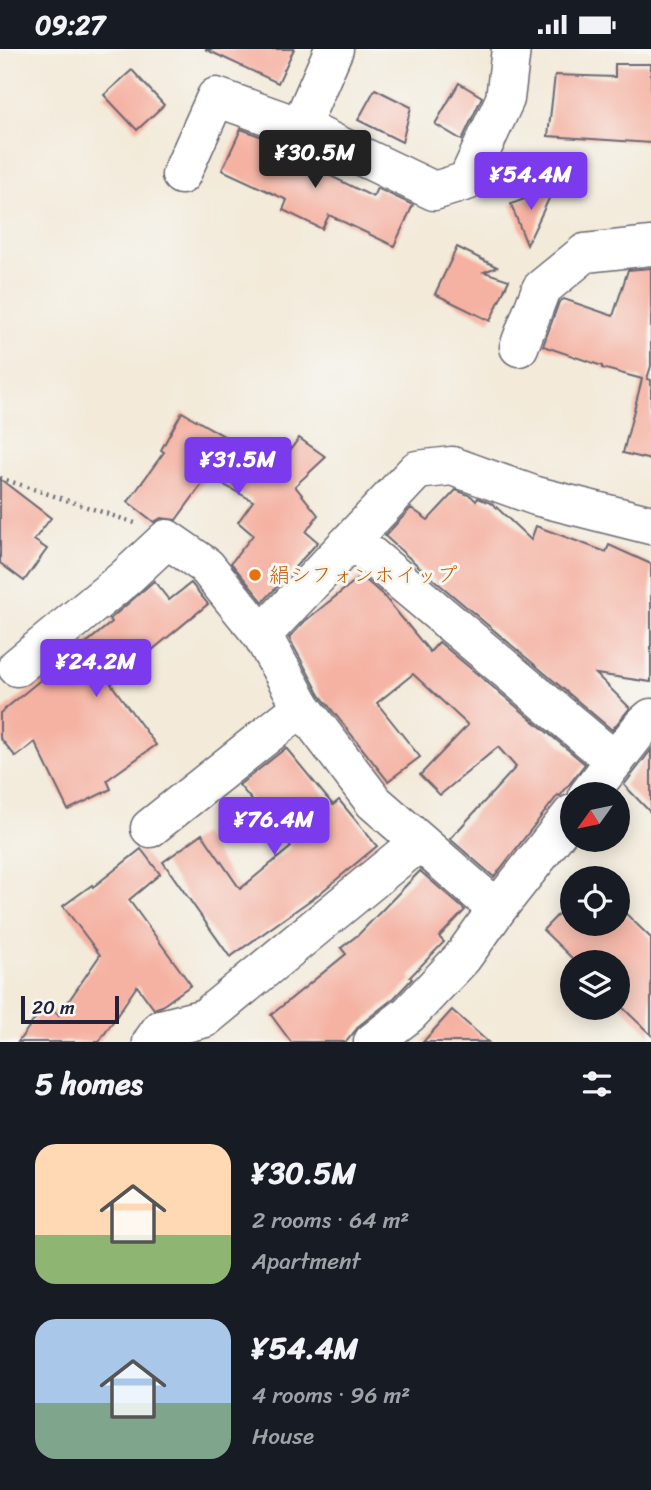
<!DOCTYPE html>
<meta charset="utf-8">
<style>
body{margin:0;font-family:Sriracha,"Klee One",sans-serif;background:#242831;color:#f1f3f6;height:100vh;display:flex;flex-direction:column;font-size:26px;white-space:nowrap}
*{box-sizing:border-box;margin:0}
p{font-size:23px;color:#9ea1a6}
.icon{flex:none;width:38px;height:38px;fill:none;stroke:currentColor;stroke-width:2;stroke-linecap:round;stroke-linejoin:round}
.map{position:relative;height:993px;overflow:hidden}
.drawer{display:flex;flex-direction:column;background:#171b24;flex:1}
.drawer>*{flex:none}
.needle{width:46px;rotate:237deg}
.tools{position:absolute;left:560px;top:733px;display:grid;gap:14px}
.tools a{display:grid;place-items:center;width:70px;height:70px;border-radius:50%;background:#171b24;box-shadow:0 4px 18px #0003;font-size:35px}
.scale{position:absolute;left:21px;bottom:18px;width:98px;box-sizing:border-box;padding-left:7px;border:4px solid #22223b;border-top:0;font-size:19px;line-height:24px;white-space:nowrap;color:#22223b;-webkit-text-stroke:5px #f6f6f2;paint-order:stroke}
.price{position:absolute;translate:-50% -60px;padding:0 16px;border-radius:7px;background:#7c3aed;color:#fff;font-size:23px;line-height:46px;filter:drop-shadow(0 2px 4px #0008)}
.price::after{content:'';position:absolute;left:50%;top:42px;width:21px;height:16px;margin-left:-10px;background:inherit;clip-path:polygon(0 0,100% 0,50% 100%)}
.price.active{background:#222;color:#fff}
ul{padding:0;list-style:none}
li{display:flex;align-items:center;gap:21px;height:175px;padding:0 35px}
li span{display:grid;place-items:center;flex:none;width:196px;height:140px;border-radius:21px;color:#555}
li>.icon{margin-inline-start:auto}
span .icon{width:84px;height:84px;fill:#fffc;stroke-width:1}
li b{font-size:30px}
h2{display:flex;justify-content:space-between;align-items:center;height:84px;padding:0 35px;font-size:30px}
.status{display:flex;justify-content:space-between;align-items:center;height:49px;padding:0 35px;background:#171b24;direction:ltr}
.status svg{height:19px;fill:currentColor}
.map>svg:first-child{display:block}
.building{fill:#f5b1a1}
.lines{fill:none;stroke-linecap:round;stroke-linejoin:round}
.minor-casing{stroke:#6b6872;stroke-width:41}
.path{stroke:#6b6872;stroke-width:4.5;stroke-dasharray:2 5;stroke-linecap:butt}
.minor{stroke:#fff;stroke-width:38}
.food-dot{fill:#e8710a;stroke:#f6f6f2;stroke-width:2.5}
.labels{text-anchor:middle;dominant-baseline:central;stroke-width:6;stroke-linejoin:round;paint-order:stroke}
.food-label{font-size:21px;fill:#c56008;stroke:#f6f6f2;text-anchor:start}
</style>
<div class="status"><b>09:27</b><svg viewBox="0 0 49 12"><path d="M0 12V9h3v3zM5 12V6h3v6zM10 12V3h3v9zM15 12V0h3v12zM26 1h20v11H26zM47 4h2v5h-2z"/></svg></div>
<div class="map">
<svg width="651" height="993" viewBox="0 0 651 993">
<rect width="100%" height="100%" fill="#f6f6f2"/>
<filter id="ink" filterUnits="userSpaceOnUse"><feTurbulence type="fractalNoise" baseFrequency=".0143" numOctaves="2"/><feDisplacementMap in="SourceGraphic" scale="14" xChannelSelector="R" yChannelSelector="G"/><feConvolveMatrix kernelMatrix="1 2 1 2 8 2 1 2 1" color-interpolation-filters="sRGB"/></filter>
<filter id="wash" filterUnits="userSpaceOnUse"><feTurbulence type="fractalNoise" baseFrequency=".00686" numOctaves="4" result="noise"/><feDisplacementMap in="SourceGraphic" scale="28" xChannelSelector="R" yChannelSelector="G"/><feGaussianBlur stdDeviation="1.57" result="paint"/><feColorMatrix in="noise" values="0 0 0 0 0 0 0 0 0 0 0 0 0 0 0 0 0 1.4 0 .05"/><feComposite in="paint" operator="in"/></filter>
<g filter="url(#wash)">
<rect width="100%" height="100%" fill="#f3ead9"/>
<g id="blocks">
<g class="building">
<path d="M205,0H294L278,34Z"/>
<path d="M615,15H651V94L548,87L555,26L615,28Z"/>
<path d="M132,21L164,56L137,81L104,46Z"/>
<path d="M459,34L482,48L462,91L435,75Z"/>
<path d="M375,40L411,58L402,93L358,71Z"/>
<path d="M241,80L281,95L278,101L373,148L377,139L413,156L394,197L329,166L322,180L283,161L287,151L222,121Z"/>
<path d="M554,139L527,196L511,155Z"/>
<path d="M457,198L497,218L484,223L509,231L490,272L435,245Z"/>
<path d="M651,219V317L647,330L651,331V411L623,404L642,330L602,319V317L543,297L559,253L564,250L613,267L628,221Z"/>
<path d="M182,363L278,418L299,389L326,408L295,437L318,466L306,483L318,493L263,553L231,514L253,486L238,473L253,452L208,427L176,471L161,469L154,473L128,453L164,403L161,401Z"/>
<path d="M0,430L51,469L34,491L47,500L24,532L0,514Z"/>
<path d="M456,441L471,447L476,452L478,449L493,455L531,491L536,477L606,503L609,496L651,515V633L596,625L630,659L612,681L426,524L385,487L411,459L428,471Z"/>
<path d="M361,527L383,546L430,603L439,593L585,715L560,747L558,746L494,828L450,790L516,718L498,698L440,746L420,726L468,676L413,625L377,654L420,708L388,732L320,646L289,589L305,572Z"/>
<path d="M154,532L169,551L191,534L208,555L111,635L156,696L107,731L111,740L68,761L35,693L16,708L0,689V664L112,573L110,570Z"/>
<path d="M286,699L333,756L339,751L377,797L319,845L230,908L163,813L202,785L240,840L291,798L239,736Z"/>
<path d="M651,701V764L624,736Z"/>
<path d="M141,800L160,825L129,851L191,936L162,957L154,960L137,937L99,993H18L45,956L59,966L100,906L63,857L92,836L93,838Z"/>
<path d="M420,822L465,861L439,888L444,893L410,928L412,930L394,949L360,976L346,993H291L271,966L346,905L341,899L359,885Z"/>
<path d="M572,851V875H618V857L651,889V986L618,954V914H577L543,881Z"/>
<path d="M452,961L488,993H423Z"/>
</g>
</g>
</g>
<g filter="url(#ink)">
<use href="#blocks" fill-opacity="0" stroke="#6b6872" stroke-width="2"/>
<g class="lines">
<g class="minor-casing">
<g id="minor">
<path d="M300,78L334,0"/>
<path d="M181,126L216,48L300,78L434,142L467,132L505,50L511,0"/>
<path d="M519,298L541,240L585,204L651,197"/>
<path d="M352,491L615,712"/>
<path d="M262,586L417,421L452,417L536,447L651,476"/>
<path d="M17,618L124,530L167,490L206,517L262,586L302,658L374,753L497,860"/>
<path d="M588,746L643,676L651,669"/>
<path d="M150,779L302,658"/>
<path d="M152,993L161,980L205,969L419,793"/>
<path d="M373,993L409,965L462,909L497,860L572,765"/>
</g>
</g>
<path class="path" d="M0,429L135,474"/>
<use href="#minor" class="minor"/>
</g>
</g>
<circle class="food-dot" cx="255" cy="526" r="7"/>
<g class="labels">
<g class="food-label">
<text x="269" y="526">絹シフォンホイップ</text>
</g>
</g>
</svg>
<div class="tools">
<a><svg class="needle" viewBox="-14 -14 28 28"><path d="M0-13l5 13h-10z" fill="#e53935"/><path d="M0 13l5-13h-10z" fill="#9ea1a6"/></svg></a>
<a><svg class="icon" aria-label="locate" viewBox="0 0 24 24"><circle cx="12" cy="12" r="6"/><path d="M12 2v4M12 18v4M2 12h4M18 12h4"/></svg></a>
<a><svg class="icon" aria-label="layers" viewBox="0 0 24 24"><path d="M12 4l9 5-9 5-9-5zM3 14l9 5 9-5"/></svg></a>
</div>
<div class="scale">20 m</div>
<b class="price active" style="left:315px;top:141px">¥30.5M</b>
<b class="price" style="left:531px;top:163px">¥54.4M</b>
<b class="price" style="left:238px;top:448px">¥31.5M</b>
<b class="price" style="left:96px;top:650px">¥24.2M</b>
<b class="price" style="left:274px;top:808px">¥76.4M</b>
</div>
<section class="drawer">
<h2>5 homes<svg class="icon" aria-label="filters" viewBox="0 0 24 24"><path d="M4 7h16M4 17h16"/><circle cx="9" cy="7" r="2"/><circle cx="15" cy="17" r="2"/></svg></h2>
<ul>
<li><span style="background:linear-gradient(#ffd9b3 65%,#8fb573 0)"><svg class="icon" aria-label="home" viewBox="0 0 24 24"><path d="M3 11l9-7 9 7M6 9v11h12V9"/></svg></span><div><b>¥30.5M</b><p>2 rooms · 64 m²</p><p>Apartment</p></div></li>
<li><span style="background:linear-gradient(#a9c7e8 60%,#7fa58c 0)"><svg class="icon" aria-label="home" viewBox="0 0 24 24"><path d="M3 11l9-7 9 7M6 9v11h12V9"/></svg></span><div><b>¥54.4M</b><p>4 rooms · 96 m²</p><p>House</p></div></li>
</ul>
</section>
